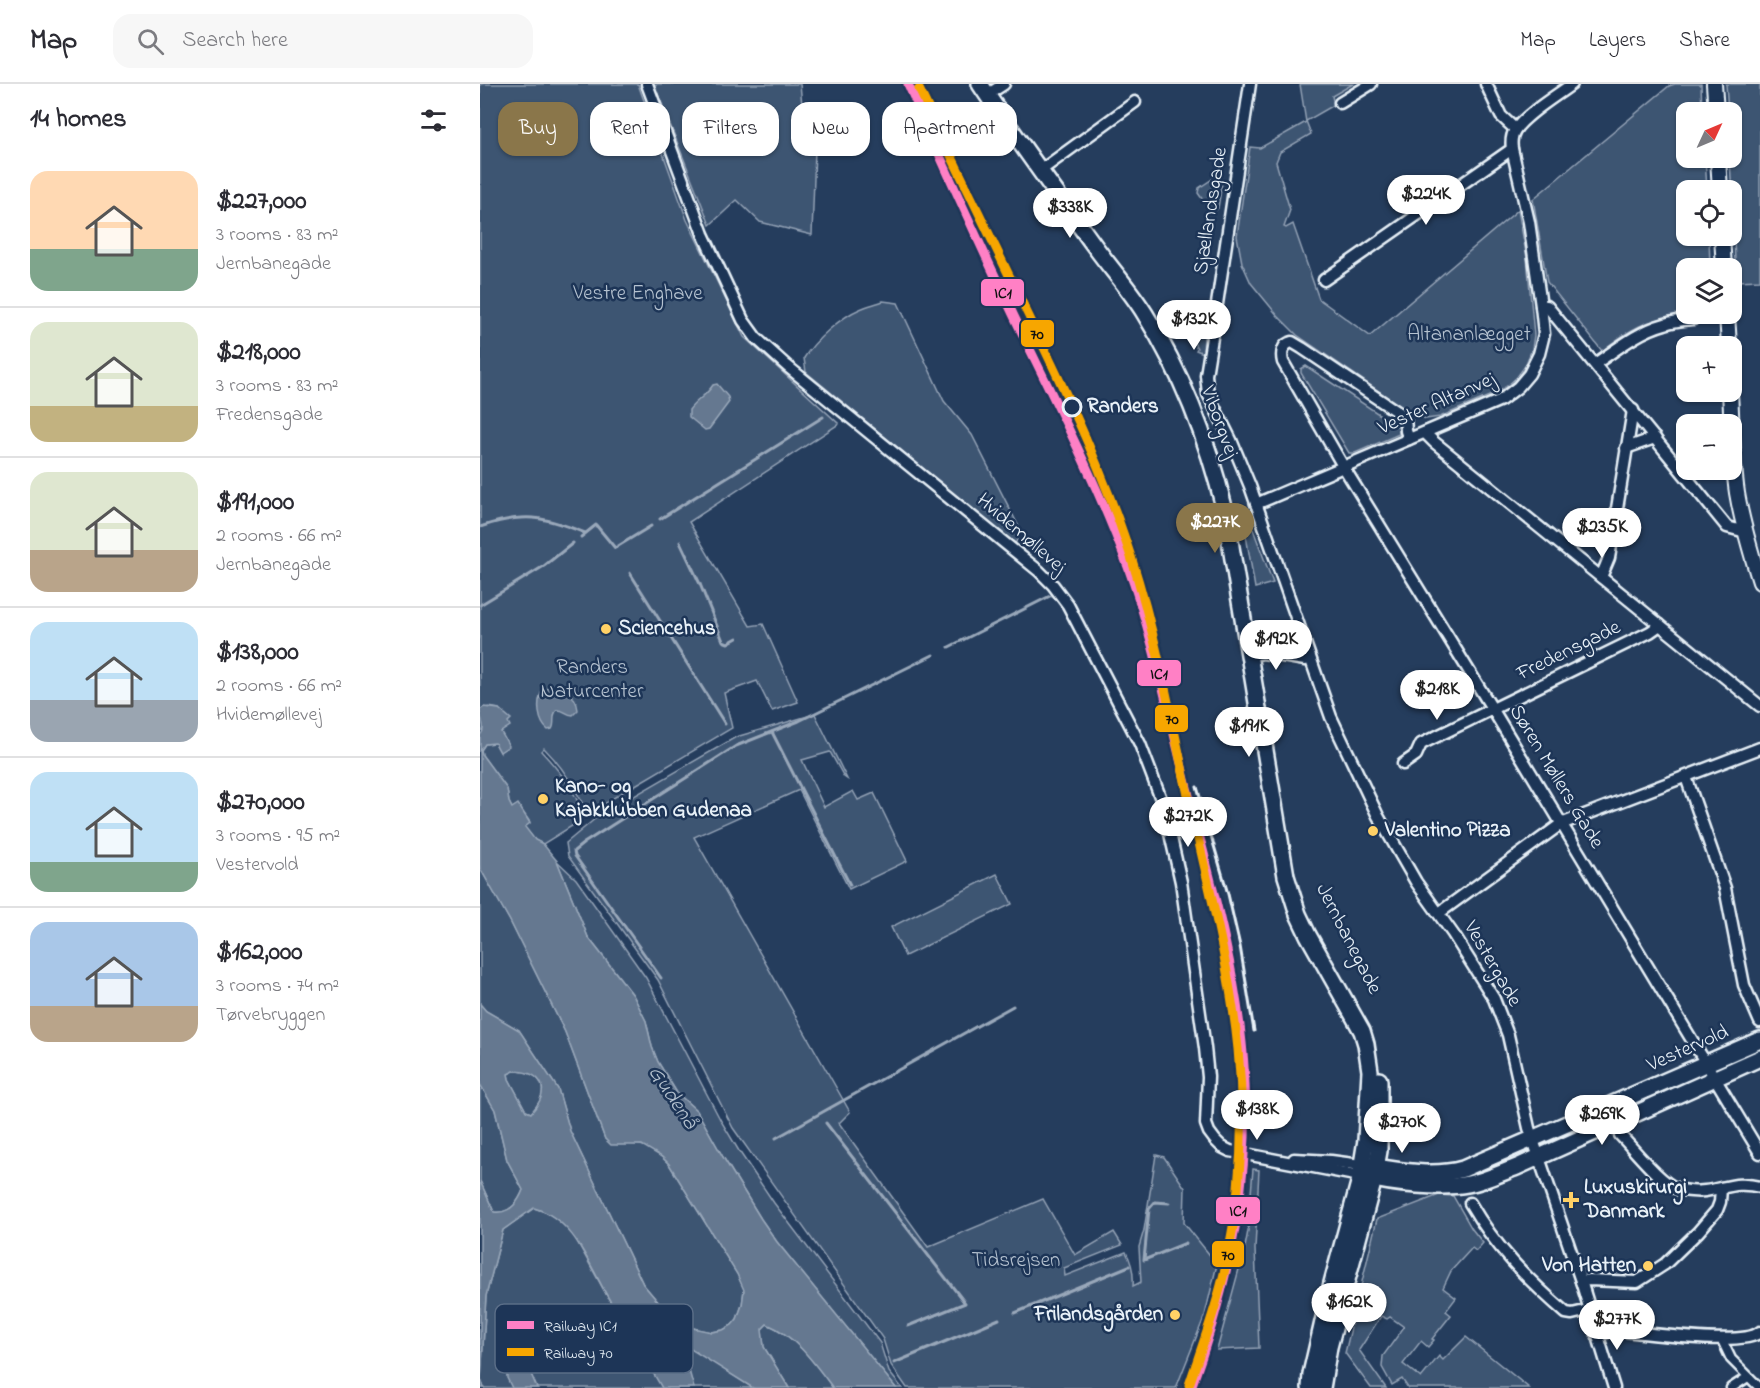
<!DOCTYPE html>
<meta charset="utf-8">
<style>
body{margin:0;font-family:"Indie Flower",sans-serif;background:#f7f7f7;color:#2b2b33;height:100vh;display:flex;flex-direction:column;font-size:22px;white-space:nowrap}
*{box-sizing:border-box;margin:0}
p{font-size:20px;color:#7c7c81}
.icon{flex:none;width:33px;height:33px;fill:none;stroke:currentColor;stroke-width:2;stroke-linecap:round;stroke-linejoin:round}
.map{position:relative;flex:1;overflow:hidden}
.drawer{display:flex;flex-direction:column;background:#fff;width:480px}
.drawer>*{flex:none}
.hud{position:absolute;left:18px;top:18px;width:570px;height:54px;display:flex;gap:12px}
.needle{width:39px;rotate:46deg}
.buttons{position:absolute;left:1196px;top:18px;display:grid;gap:12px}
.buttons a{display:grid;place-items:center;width:66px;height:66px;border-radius:12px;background:#fff;box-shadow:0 2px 4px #0004;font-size:30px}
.price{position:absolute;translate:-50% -51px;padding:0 14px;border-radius:21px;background:#fff;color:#222;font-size:20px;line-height:39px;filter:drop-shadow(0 2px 3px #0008)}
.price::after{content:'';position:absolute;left:50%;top:36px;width:18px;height:14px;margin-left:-9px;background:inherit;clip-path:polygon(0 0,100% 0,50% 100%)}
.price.on{background:#8a764a;color:#fff}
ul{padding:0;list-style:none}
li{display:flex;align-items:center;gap:18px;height:150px;padding:0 30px}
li+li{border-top:2px solid #e1e1e2}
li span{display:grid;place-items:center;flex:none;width:168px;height:120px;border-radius:18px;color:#555}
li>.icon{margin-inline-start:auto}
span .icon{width:72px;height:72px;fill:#fffc;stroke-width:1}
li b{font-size:26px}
h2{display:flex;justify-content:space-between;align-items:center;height:72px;padding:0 30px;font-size:26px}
.chip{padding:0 21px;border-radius:18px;background:#fff;box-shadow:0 2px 4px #0004;font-size:21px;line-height:54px}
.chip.on{background:#8a764a;color:#fff}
header{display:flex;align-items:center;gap:36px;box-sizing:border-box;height:84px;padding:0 30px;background:#fff;border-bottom:2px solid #e1e1e2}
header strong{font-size:28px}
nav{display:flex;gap:33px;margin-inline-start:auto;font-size:21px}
.search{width:420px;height:54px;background:#f7f7f7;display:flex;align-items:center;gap:15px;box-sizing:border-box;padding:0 21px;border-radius:18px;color:#7c7c81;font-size:22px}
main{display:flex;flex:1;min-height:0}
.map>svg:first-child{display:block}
.green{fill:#3e5472;stroke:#93a2b5;stroke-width:1.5}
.water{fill:#657890;stroke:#99a8ba;stroke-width:1.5;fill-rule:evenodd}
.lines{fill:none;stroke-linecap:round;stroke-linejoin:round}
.stream{stroke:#99a8ba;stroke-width:3}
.pedestrian-casing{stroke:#e8f1f8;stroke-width:13}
.minor-casing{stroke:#e8f1f8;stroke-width:15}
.tertiary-casing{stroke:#e8f1f8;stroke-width:18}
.secondary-casing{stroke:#e8f1f8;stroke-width:20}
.pedestrian{stroke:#1d3557;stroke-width:8}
.minor{stroke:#1d3557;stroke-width:10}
.tertiary{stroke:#1d3557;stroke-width:14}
.secondary{stroke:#1d3557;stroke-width:15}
.rail{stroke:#e8f1f8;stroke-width:3}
.rail-1-casing{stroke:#1d3557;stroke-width:14}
.rail-2-casing{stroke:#1d3557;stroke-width:14}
.rail-1{stroke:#ff80c5;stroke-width:9}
.rail-2{stroke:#f7a600;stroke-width:9}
.stop-dot{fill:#1d3557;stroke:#e8f1f8;stroke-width:3}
.poi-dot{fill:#ffd166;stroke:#1d3557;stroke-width:2}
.labels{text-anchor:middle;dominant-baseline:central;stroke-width:5;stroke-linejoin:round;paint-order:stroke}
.street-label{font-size:21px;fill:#e8f1f8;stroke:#1d3557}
.park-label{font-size:21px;fill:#b5c2d0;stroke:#1d3557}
.stop-label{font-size:21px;font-weight:bold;fill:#e8f1f8;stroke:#1d3557;text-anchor:start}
.poi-label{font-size:21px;font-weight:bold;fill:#e8f1f8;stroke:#1d3557;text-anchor:start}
.water-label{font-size:22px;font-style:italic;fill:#b4c1ce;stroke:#1d3557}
.key{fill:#1d3557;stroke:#5a6d87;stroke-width:1.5}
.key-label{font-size:16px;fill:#e8f1f8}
.line-badge{stroke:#1d3557;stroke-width:2}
.pale-badge-label{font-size:16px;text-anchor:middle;font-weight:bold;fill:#111}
</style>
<header>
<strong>Map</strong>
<div class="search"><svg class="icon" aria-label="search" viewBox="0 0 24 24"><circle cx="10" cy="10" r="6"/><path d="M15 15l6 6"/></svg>Search here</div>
<nav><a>Map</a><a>Layers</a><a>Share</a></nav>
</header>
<main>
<section class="drawer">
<h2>14 homes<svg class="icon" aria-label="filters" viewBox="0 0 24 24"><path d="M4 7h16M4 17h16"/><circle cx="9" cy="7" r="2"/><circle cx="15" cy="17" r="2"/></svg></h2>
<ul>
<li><span style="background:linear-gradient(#ffd9b3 65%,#7fa58c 0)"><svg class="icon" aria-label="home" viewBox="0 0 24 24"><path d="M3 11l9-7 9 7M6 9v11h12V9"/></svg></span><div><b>$227,000</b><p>3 rooms · 83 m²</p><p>Jernbanegade</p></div></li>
<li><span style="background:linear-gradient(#dfe7d0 70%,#c2b280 0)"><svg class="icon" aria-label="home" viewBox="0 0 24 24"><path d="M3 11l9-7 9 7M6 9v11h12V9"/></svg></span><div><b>$218,000</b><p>3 rooms · 83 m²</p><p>Fredensgade</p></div></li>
<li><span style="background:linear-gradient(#dfe7d0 65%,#b9a48a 0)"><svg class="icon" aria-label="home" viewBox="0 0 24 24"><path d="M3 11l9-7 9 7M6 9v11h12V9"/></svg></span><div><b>$191,000</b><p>2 rooms · 66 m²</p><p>Jernbanegade</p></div></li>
<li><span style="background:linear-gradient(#bfe0f5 65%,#9aa5b1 0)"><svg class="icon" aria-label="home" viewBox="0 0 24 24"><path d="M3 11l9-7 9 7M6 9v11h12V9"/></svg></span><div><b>$138,000</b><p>2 rooms · 66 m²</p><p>Hvidemøllevej</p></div></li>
<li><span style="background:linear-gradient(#bfe0f5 75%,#7fa58c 0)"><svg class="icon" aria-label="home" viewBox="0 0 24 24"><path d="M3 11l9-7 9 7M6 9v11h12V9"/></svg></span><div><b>$270,000</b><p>3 rooms · 95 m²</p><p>Vestervold</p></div></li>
<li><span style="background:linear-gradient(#a9c7e8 70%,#b9a48a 0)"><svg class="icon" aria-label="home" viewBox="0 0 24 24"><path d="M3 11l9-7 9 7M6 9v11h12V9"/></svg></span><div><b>$162,000</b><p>3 rooms · 74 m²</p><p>Tørvebryggen</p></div></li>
</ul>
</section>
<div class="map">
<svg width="1280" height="1304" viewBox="0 0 1280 1304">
<rect width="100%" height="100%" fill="#253d5d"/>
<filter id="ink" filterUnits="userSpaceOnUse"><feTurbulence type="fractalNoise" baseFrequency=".0167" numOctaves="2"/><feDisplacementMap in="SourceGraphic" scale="12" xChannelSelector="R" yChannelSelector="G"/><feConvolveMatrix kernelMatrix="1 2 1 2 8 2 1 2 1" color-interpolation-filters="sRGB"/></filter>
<g filter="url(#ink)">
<g class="green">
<path d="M0,0H158L207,136L264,253L359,340L209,438L270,542L283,540L318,618L292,627L277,597L244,609L252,644L135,713L108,731C97,706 84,684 64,664L61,667C75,682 106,716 100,737L63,760L55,756L44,743L50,738L38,721L32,724L29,718L27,705L2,671L1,666L5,660L15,659L20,668L21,648L19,625L9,623L0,626Z"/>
<path d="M174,0H320L322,21L335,65L332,151L280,138L257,116L230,141Z"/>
<path d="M820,0H873L852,12L854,21L826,37L831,50L800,68L796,78L810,126L804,143L806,144L813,140L839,215L890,252L1038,126L1047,174L1054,251L1052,265L1045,282L1037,293L1027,302L1014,310L960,333L946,335L931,329L817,251L798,232L771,199L762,179L757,152L770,63L780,64L826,38Z"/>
<path d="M1195,0H1221L1222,28H1206V74H1225L1227,106H1206V152H1229L1230,184H1206V230H1220C1174,233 1158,238 1122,267L1067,198L1053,115L1189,2Z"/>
<path d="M1246,0H1280V196L1256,197L1250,74L1251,28H1248Z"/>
<path d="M734,94L735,98L742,99L738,124L732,129L718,109L719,104Z"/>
<path d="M403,217L418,219L464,317L492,351L541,447L535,460L326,288L324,274C335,256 361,233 380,225C388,221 396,220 403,217Z"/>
<path d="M725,234L723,269L716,266L717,264L710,252L715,249L711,243Z"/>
<path d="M826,282L917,342L919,345V350L875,369H869L821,289V285Z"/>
<path d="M763,434L770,437L793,499L775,504Z"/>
<path d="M335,630L367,695L364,693L350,668L322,676L344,723L373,707L378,716L394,709L427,777L369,805L319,706L214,753L370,1028L359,1039L448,1163L563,1115L595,1171L634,1148L642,1161L584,1184L585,1192L646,1168C652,1179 654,1190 653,1202L661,1198L659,1163L664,1146L676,1071L684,1073L705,1104L704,1139L737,1180L725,1231L696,1304H427L411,1281L403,1255L253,1044L178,896L88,772L86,759L116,734L256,653Z"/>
<path d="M77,777L96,795L166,894L241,1037L259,1067L294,1119L400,1259L409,1288L422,1304H416L297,1158L281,1135L243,1073L217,1027L197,1009L178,978L172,963L166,937L153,911L108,853Z"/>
<path d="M0,784L30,837L85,948L125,1055C141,1065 143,1058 159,1061C169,1062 181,1072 189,1080L257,1190L264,1205L262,1221L257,1235L252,1241L243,1246L232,1248L208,1243L190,1232L163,1200L90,1047L78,1005L39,946L6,927L0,920Z"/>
<path d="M517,790L532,820L425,872L411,843Z"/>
<path d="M34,987C64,988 71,1007 51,1029L46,1027L29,995L28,990Z"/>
<path d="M0,1000L15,1026L27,1076L43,1106C38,1119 30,1130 14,1128L0,1097Z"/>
<path d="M773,1085L779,1086L775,1165L779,1264L737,1266L765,1163L768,1147Z"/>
<path d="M959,1111L973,1112L992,1145L1003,1159L996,1167L992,1164L971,1187L963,1204L976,1214L966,1227L971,1231L952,1255L954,1256L948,1263L941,1257L923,1280L941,1294L959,1272L963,1276L986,1253L1049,1304H928L922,1295L912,1301L902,1283L903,1272L924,1243L910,1233L907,1235L901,1232L879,1266L906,1304H891L865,1269L897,1135Z"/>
<path d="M54,1124L68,1129L82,1138L94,1152L131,1219L153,1240L211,1264L273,1304H4L1,1296L6,1212L23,1146Z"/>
<path d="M287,1240C316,1252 335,1280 353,1304H309L284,1263L282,1245Z"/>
</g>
<g class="water">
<path d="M237,300L248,313L249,318L229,345L225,346L209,333V326C216,316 226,312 233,301Z"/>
<path d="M70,603C85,605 96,609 98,626L93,631C86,631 84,625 77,626C71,632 76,639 72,645L68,646C58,638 56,619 62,607Z"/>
<path d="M4,623L19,625L31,635L28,638L30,642L21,648L29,662L20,668L15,659L5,660L1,666L2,671L27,705L29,718L32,724L38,720L50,739L45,743L55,756L63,760L77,777L108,853L153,911L166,937L172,963L178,978L197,1009L217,1027L243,1073L281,1135L297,1158L416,1304H353C335,1280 316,1252 287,1240L282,1245L284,1263L309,1304H273L206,1262V1276L214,1304H182L159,1265L133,1236L135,1225C112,1190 98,1136 54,1124L23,1146L6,1212L1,1296L4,1304H0V1097L14,1128C30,1130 38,1119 43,1106L27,1076L15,1026L0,1000V920L6,927L39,946L78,1005L90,1047L163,1200L190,1232L208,1243L232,1248L243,1246L252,1241L257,1235L262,1221L264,1206L257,1190L189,1080L182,1073L162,1061H131L125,1055L85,948L30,837L0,784V651C7,645 0,635 0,626ZM34,987C64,988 71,1007 51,1029L46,1027L29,995L28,990Z"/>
<path d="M39,1242L38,1259L57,1304H32L27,1294L26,1247Z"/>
</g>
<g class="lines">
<g class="stream">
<path d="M180,435L343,333"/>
<path d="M0,443C44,428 63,432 105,449"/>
<path d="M101,453L116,441L135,464L171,442"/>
<path d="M200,458L220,500L243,557L248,559L257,554"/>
<path d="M150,489L245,640"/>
<path d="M0,521L64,482L93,459"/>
<path d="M469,563L570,512"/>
<path d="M292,648L370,801"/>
<path d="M181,894L95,772L94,767L104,759L256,662L319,637L453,571"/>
<path d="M346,1039L485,1219L428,1242"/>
<path d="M296,1054L533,922"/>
<path d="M689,1119L675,1118L669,1125L664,1176L706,1159"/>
<path d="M535,1229L649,1182"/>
<path d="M414,1279L519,1235"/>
</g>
<g class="pedestrian-casing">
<g id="pedestrian">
<path d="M1242,1256L1251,1275L1280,1304"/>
<path d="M1251,1304L1268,1293"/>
</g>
</g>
<g class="minor-casing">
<g id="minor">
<path d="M167,0L223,150L263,236L276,254L307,282L559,487L573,501L588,521L660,660L684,723L701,798L725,964L728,993L726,1040L729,1048L735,1056L742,1063L750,1067L880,1092"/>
<path d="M770,0L731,260L726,291L728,310L751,356L770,402L851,633L898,732L936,798L973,850L1014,915L1028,951L1049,1044L1101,1197L1134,1304"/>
<path d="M1006,0L1021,32L1035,45"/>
<path d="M507,11L524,0"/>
<path d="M860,19L891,0"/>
<path d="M560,87L655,18"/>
<path d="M844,196L1032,65"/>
<path d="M1061,222H1067L1247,443L1266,448"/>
<path d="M1115,280C1137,265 1159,247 1185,240C1194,237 1204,236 1213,235"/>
<path d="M945,349L954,358L1280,622"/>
<path d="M929,355L926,347L925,333L822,264L812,258C802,260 801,270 803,278L863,382L1013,626L1280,1069"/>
<path d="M1146,364L1175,354"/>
<path d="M776,420L1021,316L1038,303L1049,290L1059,270L1064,250L1061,222L1049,138L1032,65C1031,58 1031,52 1035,46C1046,30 1076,12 1092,0"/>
<path d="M1121,493L1129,474L1153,326"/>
<path d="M769,571L783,569L825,576L830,574"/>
<path d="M923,680L936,671L941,660L1170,548L1180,541"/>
<path d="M1206,693L1245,804L1264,901L1280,938"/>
<path d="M959,829L1081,740L1280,664"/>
<path d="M1140,1051C1153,1064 1181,1100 1198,1105C1205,1107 1218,1108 1225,1107C1247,1104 1257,1097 1280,1103"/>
<path d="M814,1075L851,1077L881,1081"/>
<path d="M990,1119C1016,1164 1047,1195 1086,1229L1092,1230L1109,1226"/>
<path d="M1101,1197L1109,1196L1157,1198L1185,1180L1218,1148L1237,1126L1240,1118L1241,1104"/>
<path d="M1117,1251L1131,1247H1144C1169,1249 1264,1263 1280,1248"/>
</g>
</g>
<g class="tertiary-casing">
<g id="tertiary">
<path d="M1234,0L1236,28"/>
<path d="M1238,74L1240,106"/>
<path d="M1242,152L1244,184"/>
<path d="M1247,230L1249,262"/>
<path d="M1250,308C1252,341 1252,375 1257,409C1262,439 1271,469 1280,498"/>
</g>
</g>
<g class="secondary-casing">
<g id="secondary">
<path d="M500,0C537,56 577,110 616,164C632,186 651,207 665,230C703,291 728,357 745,427L806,792L818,830L828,851L882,947L886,960L890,987L886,1056L879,1099L852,1199L831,1290L830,1304"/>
<path d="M887,1082C920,1086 951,1094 983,1085L1280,956"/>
<path d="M886,1093C912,1100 962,1105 988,1100C1005,1097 1021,1089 1037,1083L1280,974"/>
<path d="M842,1304L849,1263L894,1095L899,1067V996"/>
</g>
</g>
<use href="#pedestrian" class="pedestrian"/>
<use href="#minor" class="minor"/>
<use href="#tertiary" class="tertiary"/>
<use href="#secondary" class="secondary"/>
<path class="rail" d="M717,703L748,810L760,862L774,947"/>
<g class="rail-1-casing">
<path id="rail-1" d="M428,0C465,84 503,168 543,251C580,327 619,404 648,483C676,561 691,644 712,723C732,801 754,880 762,959C775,1080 752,1191 711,1304"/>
</g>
<g class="rail-2-casing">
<path id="rail-2" d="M439,5C472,74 506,144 540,214C578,292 616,370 644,452C675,540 690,633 711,724C729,804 750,884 758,965C765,1035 761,1108 747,1176C738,1219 723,1259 709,1301"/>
</g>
<use href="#rail-1" class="rail-1"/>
<use href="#rail-2" class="rail-2"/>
</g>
</g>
<circle class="stop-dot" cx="592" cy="323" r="9"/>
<g class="poi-dot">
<circle cx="126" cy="545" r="6"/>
<circle cx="63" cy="715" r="6"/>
<circle cx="893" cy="747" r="6"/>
<path d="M1088 1107h6v6h6v6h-6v6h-6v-6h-6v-6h6z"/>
<circle cx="1168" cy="1182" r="6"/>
<circle cx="695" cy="1231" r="6"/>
</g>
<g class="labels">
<g class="street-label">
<text transform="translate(731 127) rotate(-81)">Sjællandsgade</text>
<text transform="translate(957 320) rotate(-24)">Vester Altanvej</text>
<text transform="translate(739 338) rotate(70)">Viborgvej</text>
<text transform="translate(541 450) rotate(41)">Hvidemøllevej</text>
<text transform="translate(1089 567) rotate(-26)">Fredensgade</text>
<text transform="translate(1076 693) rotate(59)">Søren Møllers Gade</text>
<text transform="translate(868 855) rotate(63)">Jernbanegade</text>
<text transform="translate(1012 880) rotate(60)">Vestergade</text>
<text transform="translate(1208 965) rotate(-24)">Vestervold</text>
</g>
<g class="park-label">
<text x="158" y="210">Vestre Enghave</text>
<text x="989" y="251">Altananlægget</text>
<text x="112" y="584">Randers<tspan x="112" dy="24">Naturcenter</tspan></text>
<text x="536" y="1177">Tidsrejsen</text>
</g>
<g class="stop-label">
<text x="607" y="323">Randers</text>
</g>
<g class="poi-label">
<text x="138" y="545">Sciencehus</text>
<text x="75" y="703">Kano- og<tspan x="75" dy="24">Kajakklubben Gudenaa</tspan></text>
<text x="905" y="747">Valentino Pizza</text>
<text x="1104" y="1104">Luxuskirurgi<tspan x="1104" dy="24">Danmark</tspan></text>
<text x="1156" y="1182" text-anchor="end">Von Hatten</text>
<text x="683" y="1231" text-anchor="end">Frilandsgården</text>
</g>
<g class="water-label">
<text transform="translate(192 1014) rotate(56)">Gudenå</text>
</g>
</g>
<rect x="15" y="1220" width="198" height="69" rx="9" class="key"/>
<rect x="27" y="1237" width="27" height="8" fill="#ff80c5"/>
<rect x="27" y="1264" width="27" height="8" fill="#f7a600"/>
<g class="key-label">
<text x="64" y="1247">Railway IC1</text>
<text x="64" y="1274">Railway 70</text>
</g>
<g class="line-badge">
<rect x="500" y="194" width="45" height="29" rx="6" fill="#ff80c5"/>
<rect x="540" y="235" width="35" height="29" rx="6" fill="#f7a600"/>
<rect x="656" y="575" width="46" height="28" rx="6" fill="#ff80c5"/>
<rect x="674" y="620" width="35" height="29" rx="6" fill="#f7a600"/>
<rect x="735" y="1112" width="46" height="29" rx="6" fill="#ff80c5"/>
<rect x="731" y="1156" width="34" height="28" rx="6" fill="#f7a600"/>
</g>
<g class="pale-badge-label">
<text x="523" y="214">IC1</text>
<text x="557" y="255">70</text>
<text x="679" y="595">IC1</text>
<text x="692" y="640">70</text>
<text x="758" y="1132">IC1</text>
<text x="748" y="1176">70</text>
</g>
</svg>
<div class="buttons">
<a><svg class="needle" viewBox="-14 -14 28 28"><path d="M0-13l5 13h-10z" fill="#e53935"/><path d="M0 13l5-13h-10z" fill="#7c7c81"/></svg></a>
<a><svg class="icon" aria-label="locate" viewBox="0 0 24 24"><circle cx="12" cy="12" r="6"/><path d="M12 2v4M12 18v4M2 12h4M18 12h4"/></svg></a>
<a><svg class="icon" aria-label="layers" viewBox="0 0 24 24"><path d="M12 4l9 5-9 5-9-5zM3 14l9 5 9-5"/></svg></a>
<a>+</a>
<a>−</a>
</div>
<b class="price" style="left:946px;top:142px">$224K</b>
<b class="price" style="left:590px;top:155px">$338K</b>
<b class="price" style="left:714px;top:267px">$132K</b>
<b class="price on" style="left:735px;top:470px">$227K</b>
<b class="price" style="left:1122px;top:475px">$235K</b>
<b class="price" style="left:796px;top:587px">$192K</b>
<b class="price" style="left:957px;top:637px">$218K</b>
<b class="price" style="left:769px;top:674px">$191K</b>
<b class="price" style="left:708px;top:764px">$272K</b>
<b class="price" style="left:777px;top:1057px">$138K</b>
<b class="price" style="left:1122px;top:1062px">$269K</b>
<b class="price" style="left:922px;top:1070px">$270K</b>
<b class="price" style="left:869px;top:1250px">$162K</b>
<b class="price" style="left:1137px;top:1267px">$277K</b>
<div class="hud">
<a class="chip on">Buy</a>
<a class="chip">Rent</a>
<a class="chip">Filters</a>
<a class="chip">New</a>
<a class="chip">Apartment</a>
</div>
</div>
</main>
